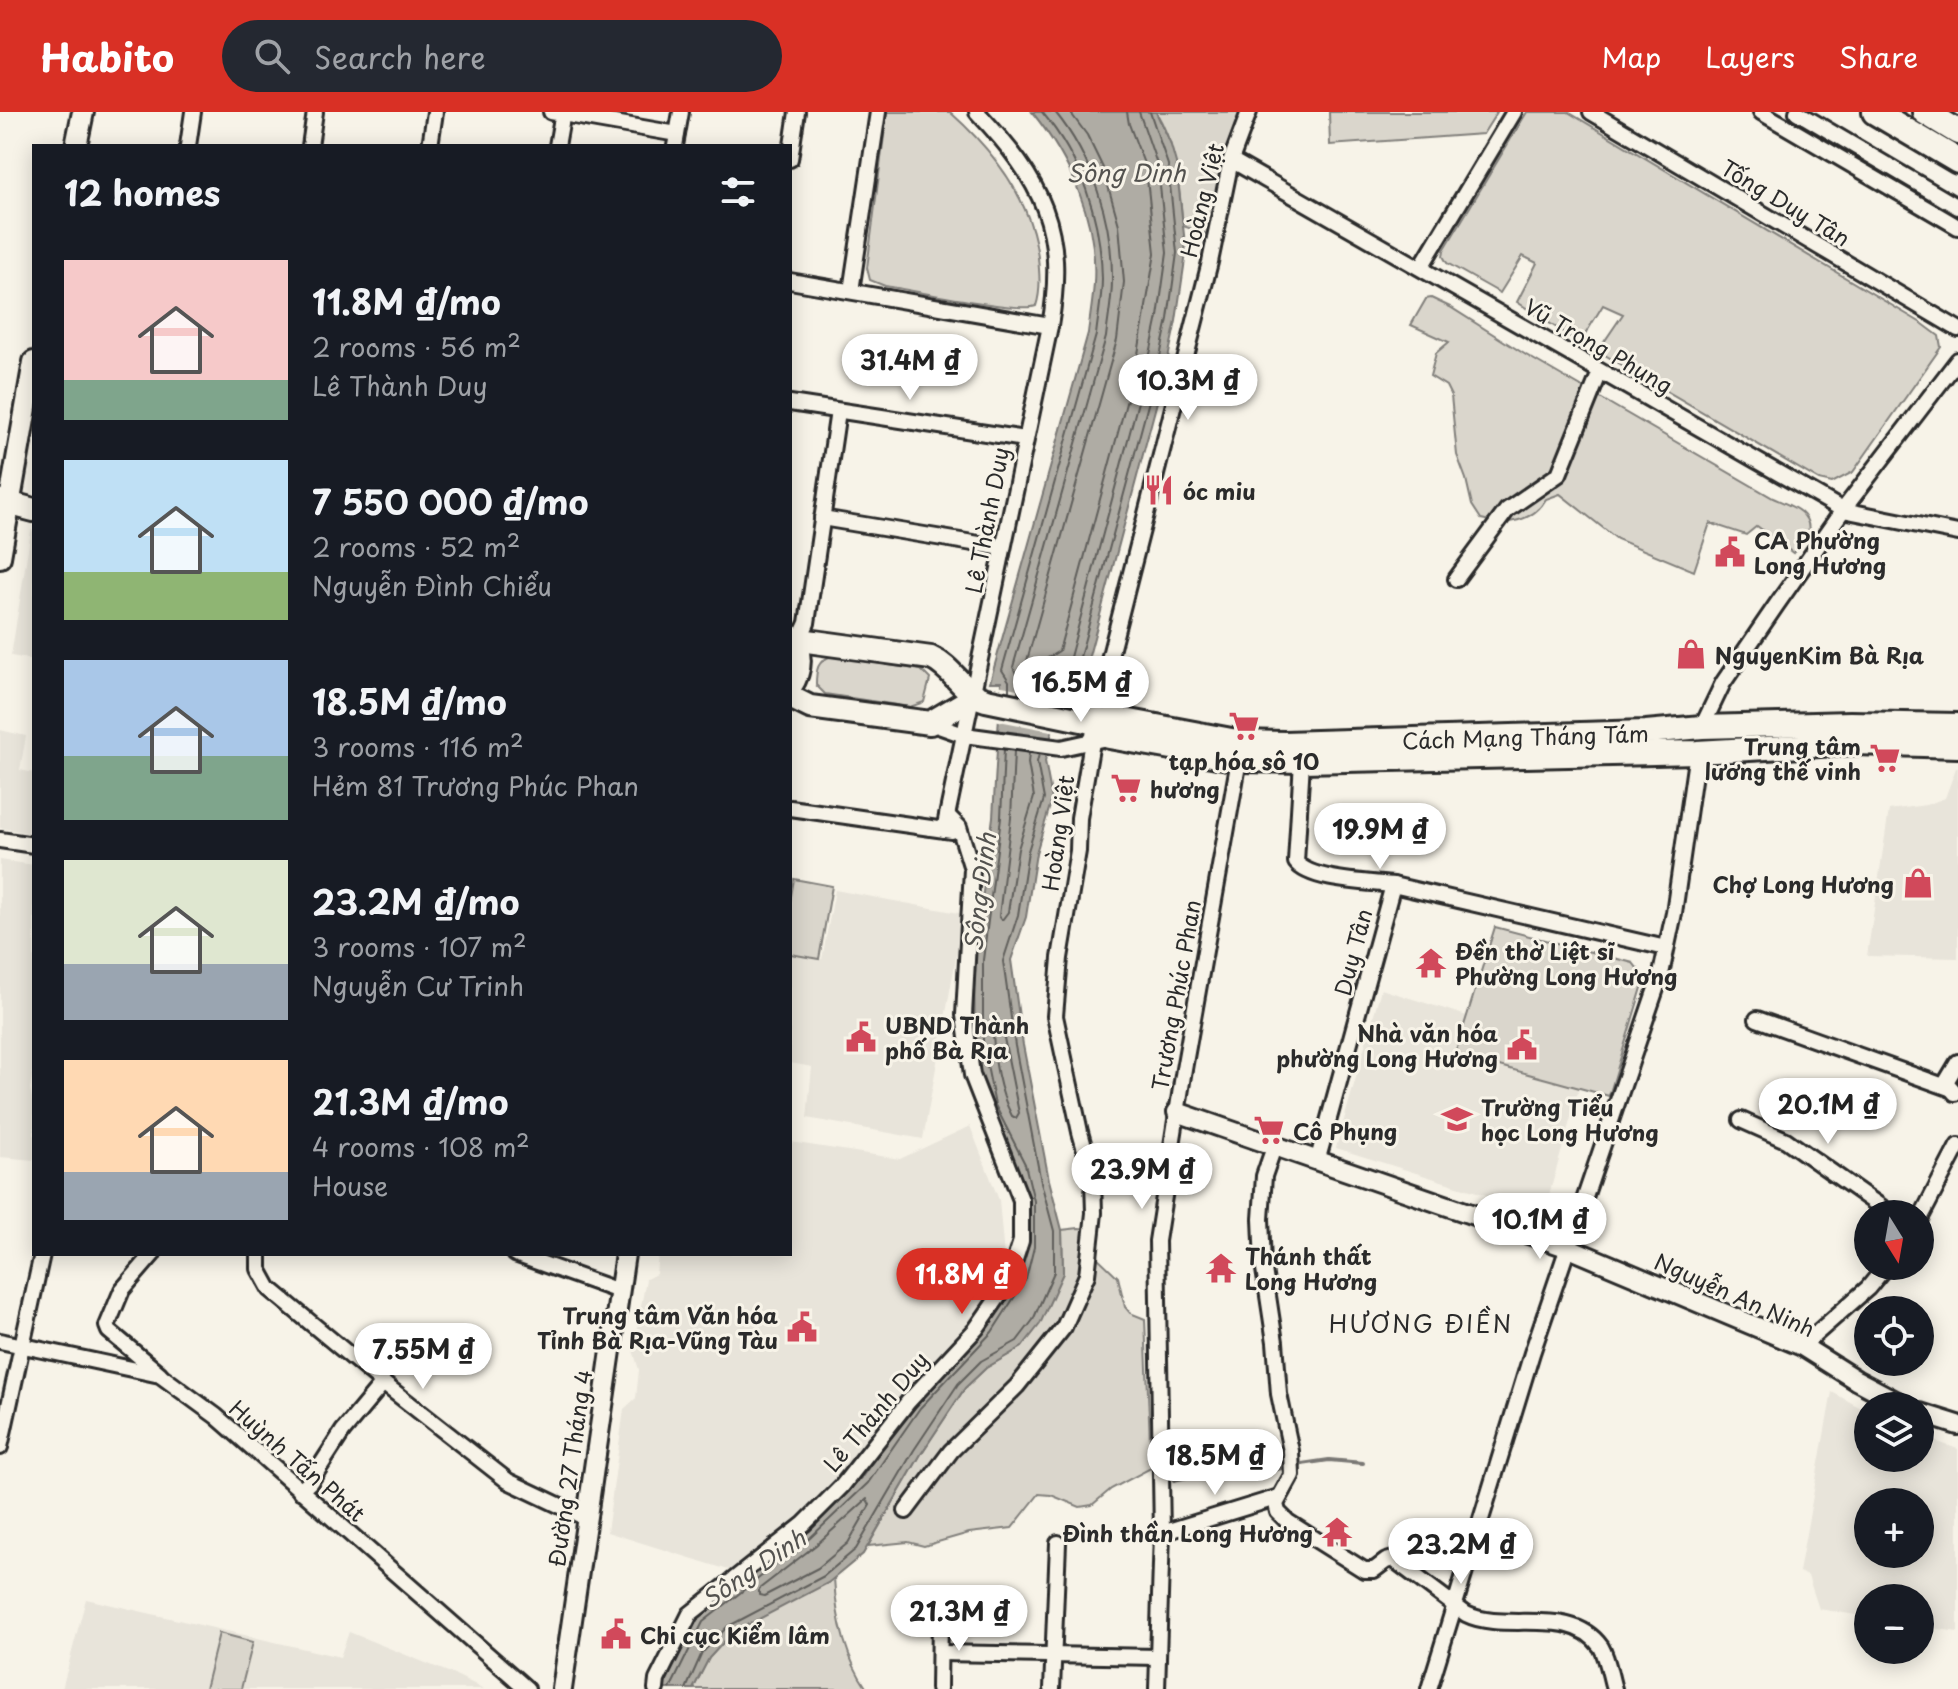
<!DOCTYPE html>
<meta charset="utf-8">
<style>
body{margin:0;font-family:"Playpen Sans",sans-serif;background:#242831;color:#f1f3f6;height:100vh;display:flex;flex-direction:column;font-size:30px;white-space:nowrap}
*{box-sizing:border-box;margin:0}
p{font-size:26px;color:#9ea1a6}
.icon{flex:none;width:44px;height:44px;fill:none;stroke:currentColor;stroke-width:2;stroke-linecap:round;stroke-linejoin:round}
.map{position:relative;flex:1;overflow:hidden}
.details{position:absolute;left:32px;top:32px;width:760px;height:1112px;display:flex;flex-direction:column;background:#171b24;border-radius:0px;box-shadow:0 4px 20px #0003}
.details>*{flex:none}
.needle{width:52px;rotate:169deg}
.controls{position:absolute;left:1854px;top:1088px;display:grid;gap:16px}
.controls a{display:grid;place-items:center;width:80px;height:80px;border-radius:50%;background:#171b24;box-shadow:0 4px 20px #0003;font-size:40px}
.price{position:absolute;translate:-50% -68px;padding:0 18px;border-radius:28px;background:#fff;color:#222;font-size:26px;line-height:52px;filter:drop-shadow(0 2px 4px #0008)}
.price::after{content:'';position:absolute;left:50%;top:48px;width:24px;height:18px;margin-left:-12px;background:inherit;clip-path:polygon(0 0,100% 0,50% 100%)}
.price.selected{background:#d93025;color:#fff}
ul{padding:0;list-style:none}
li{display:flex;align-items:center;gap:24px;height:200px;padding:0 32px}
li span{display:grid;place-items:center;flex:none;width:224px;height:160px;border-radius:0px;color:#555}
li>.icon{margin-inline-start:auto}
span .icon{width:96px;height:96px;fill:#fffc;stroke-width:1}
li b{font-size:34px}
h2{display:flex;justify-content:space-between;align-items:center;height:96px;padding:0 32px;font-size:34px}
header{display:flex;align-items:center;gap:48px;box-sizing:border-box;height:112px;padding:0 40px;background:#d93025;color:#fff}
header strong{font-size:38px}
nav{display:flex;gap:44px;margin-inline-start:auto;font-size:28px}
.search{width:560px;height:72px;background:#242831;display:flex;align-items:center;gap:20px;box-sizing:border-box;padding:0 28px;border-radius:44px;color:#9ea1a6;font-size:30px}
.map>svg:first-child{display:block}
.built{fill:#e8e4da;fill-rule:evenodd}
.green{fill:#dad6cc;stroke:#82807c;stroke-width:2}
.water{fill:#afaca4;stroke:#7a7874;stroke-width:2}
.pier{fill:#f7f3e8}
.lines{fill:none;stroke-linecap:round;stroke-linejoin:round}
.shore{stroke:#605f5b;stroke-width:2}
.stream{stroke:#7a7874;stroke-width:4}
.minor-casing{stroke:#2b2b2b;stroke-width:20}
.tertiary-casing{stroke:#2b2b2b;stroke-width:24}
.secondary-casing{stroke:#2b2b2b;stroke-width:26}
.primary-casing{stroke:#2b2b2b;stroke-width:28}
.trunk-casing{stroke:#2b2b2b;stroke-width:30}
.minor{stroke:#f7f3e8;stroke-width:14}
.tertiary{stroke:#f7f3e8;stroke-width:18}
.secondary{stroke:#f7f3e8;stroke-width:20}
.primary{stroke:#f7f3e8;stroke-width:22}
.trunk{stroke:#f7f3e8;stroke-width:24}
.labels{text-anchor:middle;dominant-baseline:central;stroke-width:6;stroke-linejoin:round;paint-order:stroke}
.street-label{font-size:22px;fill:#2b2b2b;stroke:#f7f3e8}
.poi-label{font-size:22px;font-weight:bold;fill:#2b2b2b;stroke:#f7f3e8;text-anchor:start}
.water-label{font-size:24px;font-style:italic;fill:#53524f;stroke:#f7f3e8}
.neighbourhood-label{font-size:24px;letter-spacing:2px;fill:#2b2b2b;stroke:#f7f3e8}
</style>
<header>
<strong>Habito</strong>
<div class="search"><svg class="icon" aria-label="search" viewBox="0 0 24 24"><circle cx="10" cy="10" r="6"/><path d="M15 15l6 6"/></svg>Search here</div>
<nav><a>Map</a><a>Layers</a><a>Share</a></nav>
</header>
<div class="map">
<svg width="1958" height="1577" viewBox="0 0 1958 1577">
<rect width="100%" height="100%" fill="#f7f3e8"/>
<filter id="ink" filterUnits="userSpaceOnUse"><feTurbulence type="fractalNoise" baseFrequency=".0125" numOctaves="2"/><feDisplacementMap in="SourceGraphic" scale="16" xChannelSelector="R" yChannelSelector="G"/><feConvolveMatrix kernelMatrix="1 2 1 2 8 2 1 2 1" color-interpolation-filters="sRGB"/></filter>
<g filter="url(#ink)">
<g class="built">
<path d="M31,418L34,419V548L11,544Z"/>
<path d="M0,618L26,624L20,658L34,661V722L0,716Z"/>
<path d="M1956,656H1958V846L1867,844L1889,698L1926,693L1945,686Z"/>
<path d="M0,748L34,753V952L30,977L34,995V1048L0,1045Z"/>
<path d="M835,778L964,802L923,1027L807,1006L812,955L790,951V841L822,847Z"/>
<path d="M1381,877L1467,904L1455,942L1579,977L1544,1101L1336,1036Z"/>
<path d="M970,1014L999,1088L1005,1156L1000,1167L986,1193L819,1392L735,1460L607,1420L624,1297L636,1286L639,1258L633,1238L646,1167L656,1162L658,1142H790V1030L900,1047Z"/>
<path d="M1832,1280L1868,1300V1346H1920V1324L1958,1337V1520L1920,1514V1486H1868V1505L1819,1497L1808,1464L1799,1460ZM1868,1390H1920V1442H1868Z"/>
<path d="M86,1487L340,1545L349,1520L458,1564L484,1577H62Z"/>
</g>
<g class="green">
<path d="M887,0H950C996,41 1036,93 1039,157C1040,169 1040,182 1036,194C1019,201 911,178 885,174L870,168L867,156Z"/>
<path d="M1156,0H1240L1230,26L1207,122L1183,114C1179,75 1177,34 1156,0Z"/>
<path d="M1329,0H1497L1483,22L1330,33Z"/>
<path d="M1527,0H1568L1923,212L1939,224L1941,235L1853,360L1832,371L1819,368L1598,239L1623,202L1603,193L1580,231L1517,190L1537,151L1523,144L1500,181L1447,151L1443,144L1444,138Z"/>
<path d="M1431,186L1450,195L1526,243L1773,386C1789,393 1813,400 1808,422L1793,441L1757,414L1746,423L1710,411L1694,459L1617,427L1560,382L1546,387C1533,410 1506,414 1481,407L1472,393L1466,367L1457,343L1451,284L1446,274L1430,264L1436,241L1449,230L1411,213L1426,187Z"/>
<path d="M832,544L921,558L930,567L924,590L910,595L825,582L816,573C816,557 817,549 832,544Z"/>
<path d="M794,767L832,774L819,847L790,842V790Z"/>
<path d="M1495,815L1633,851L1645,866L1609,984L1455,942Z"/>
<path d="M1079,1116L1087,1117L1096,1144L1118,1165L1125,1195L1130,1201L1145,1207L1151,1356L1111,1377L1092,1393L1080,1395L1051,1383L1039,1382L1012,1416L969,1421L924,1434L908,1430L868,1434L921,1342L965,1276L986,1256L1022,1235L1063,1161L1062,1118Z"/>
<path d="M834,1466C836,1504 845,1545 867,1577H693L709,1546L732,1521Z"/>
<path d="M219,1521L253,1530L241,1577H205Z"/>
</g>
<path class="water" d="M1032,0H1156L1170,30L1176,51L1186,141L1176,209L1165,260L1081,574L1064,570L1045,649L1052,687L1036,741L1026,805L1011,848L1023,933L1049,1068L1062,1118L1063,1161L1040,1212L1022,1235L986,1256L965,1276L921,1342L863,1442L828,1471L732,1521L709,1546L693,1577H662L696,1505L805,1419L862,1365L914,1291L986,1215L1019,1164L1026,1134L1027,1091L1017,1056L988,996L975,935L974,848L993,705L1001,570H990L1088,221C1090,204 1093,188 1094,171C1098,108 1070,47 1032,0Z"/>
<path class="pier" d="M992,572L1065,586L1056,620L994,608L997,574H991Z"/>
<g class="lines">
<g class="shore">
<path d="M1070,0L1087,23L1103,56L1119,113L1124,170L1117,228L1026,552L1032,563L1046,547L1059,539L1136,254L1155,141L1146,57L1129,12L1127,0"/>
<path d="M1009,579V569L1002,558L1096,223C1098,204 1102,185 1102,167C1101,105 1081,47 1042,0"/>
<path d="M1018,581L1019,568L1013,555L1106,225C1108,207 1112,187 1112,169C1113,110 1092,45 1055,0"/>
<path d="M1042,586L1050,561L1069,549L1147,256L1158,205L1167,141L1158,55L1139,0"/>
<path d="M1052,588L1058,566L1076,560L1157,259L1168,207L1177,141L1168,53L1150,0"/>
<path d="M1014,639L1011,706L999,804L1002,808L1008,800L1018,737L1034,685L1028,651L1029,641"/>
<path d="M996,908L1001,911L1019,1001L1016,1006L1012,1004C998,977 993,942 993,912Z"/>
<path d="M867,1387L870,1393L848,1431L818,1456L764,1484L759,1483V1477L816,1433Z"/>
<path d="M670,1577L703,1510L810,1426L868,1371L920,1296L992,1220L1026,1167L1034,1135V1089L1025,1052L995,993L983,934V848L1001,706L1004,637"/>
<path d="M686,1577L702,1541L727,1515L824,1464L856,1437L914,1338L958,1272L981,1249L1017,1229L1033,1208L1054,1160V1119L1041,1070L1015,934L1003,849L1018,803L1028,739L1044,687L1037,650L1039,642"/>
</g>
<g class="stream">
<path d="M1295,1353L1329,1348L1363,1351"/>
<path d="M1174,1368L1209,1360L1272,1358L1287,1355"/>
</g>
<g class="minor-casing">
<g id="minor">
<path d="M551,0L677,22"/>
<path d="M1591,0L1958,217"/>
<path d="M1761,0L1958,115"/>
<path d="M1797,0L1958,95"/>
<path d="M188,34L193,0"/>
<path d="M310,34L315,0"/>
<path d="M430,34L435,0"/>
<path d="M557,34L563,0"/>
<path d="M675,34L681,0"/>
<path d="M790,47L797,0"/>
<path d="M1231,48L1843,398L1958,421"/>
<path d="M1421,155L1514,0"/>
<path d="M790,169L1050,214"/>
<path d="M851,179L878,0"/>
<path d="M790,291L1025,327"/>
<path d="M822,406L1003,436"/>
<path d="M1456,467L1507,398L1559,362L1600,260"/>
<path d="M793,527L802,522L807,511L838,299"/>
<path d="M930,611L964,623L1061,636L1102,627"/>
<path d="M1702,615L1723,571L1777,492L1843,398L1958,248"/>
<path d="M1302,649L1296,750C1310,769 1369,770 1393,773"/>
<path d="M790,696L952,719"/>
<path d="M944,718L1050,214C1067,117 1043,70 977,0"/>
<path d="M0,728L34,733"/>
<path d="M1757,907L1952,977"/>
<path d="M1955,981L1946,970L1958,950"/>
<path d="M1741,1008L1786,1028L1891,1102"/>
<path d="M1274,1035L1264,1064L1261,1107L1263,1151L1275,1230L1279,1282L1291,1339L1292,1363L1276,1392L1278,1400L1288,1410L1364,1458H1374L1386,1449L1393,1447L1466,1502C1506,1522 1571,1492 1601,1535C1608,1547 1610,1564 1614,1577"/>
<path d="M1317,1050L1393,773L1666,836"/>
<path d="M1920,1107L1958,1034"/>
<path d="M153,1142L122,1178L107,1214L109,1219L160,1262"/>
<path d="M259,1142V1157L270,1177L383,1271L508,1369L586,1406"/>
<path d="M515,1142L619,1179"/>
<path d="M0,1229L160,1263L216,1304L527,1577"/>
<path d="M1802,1234L1868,1176L1886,1154"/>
<path d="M0,1335L42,1142"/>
<path d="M300,1379L310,1370L343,1319L383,1271"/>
<path d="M906,1399L951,1339L1017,1274L1064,1215L1087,1163L1094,1101L1093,1067L1080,1020L1055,904L1060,846L1078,739L1079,706L1100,583L1210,150L1231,48L1249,0"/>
<path d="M1162,1421L1279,1385"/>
<path d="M940,1541L1158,1545"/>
<path d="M656,1577L657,1568L690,1502L804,1412L842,1374L908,1290L976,1217L999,1184L1011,1160L1021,1129V1088L972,963L964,903L972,757L959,715L947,703"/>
<path d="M939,1577L940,1505"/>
<path d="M1052,1577L1058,1431"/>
<path d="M1157,1577L1162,1421L1157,1129L1184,957L1240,642"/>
<path d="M1429,1577L1532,1241L1661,862L1674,801L1697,640"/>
</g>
</g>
<g class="tertiary-casing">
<g id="tertiary">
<path d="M1177,1000L1569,1136L1802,1234L1856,1268L1905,1294"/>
<path d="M1920,1301L1958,1313"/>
<path d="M562,1577L625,1142"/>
</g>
</g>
<g class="secondary-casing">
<g id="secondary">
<path d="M76,34L83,0"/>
<path d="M0,445L34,250"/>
</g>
</g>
<g class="primary-casing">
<g id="primary">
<path d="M0,389L34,398"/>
<path d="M790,524C802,541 801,558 790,575"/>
<path id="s1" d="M793,527L931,546C954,556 963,582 986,588L1096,611L1114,606L1242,630L1284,631L1646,620L1702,615L1850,611L1958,613"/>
<path d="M790,585L810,595L930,611L974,585"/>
<path d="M1096,611L1109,625L1240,648L1302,649L1697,640L1854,631L1958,634"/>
</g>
</g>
<g class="trunk-casing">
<g id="trunk">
<path d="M1875,0L1958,49"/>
<path d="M1925,0L1958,20"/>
</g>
</g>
<use href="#minor" class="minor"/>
<use href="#tertiary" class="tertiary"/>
<use href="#secondary" class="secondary"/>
<use href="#primary" class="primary"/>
<use href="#trunk" class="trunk"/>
</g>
</g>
<defs>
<g id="restaurant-bare" transform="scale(2.4)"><path d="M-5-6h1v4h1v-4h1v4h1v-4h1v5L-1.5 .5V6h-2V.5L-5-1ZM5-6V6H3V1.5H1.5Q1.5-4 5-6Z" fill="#d1495b" stroke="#f7f3e8" stroke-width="2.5" paint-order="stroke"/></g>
<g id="civic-bare" transform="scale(2.4)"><path d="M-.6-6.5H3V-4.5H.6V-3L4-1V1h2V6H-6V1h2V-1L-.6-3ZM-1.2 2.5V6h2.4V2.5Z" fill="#d1495b" stroke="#f7f3e8" stroke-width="2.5" paint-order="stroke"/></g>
<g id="shop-bare" transform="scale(2.4)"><path d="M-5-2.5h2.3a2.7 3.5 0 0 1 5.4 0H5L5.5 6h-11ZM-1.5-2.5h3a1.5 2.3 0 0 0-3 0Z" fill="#d1495b" stroke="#f7f3e8" stroke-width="2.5" paint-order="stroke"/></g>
<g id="supermarket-bare" transform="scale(2.4)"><path d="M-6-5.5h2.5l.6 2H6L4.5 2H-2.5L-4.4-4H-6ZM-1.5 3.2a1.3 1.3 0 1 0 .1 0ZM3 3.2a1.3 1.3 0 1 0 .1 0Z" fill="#d1495b" stroke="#f7f3e8" stroke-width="2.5" paint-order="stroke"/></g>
<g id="temple-bare" transform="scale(2.4)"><path d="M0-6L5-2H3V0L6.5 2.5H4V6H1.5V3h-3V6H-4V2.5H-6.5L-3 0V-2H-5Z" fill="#d1495b" stroke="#f7f3e8" stroke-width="2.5" paint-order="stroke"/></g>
<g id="school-bare" transform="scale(2.4)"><path d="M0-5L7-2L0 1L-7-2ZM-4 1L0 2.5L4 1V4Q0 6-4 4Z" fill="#d1495b" stroke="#f7f3e8" stroke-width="2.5" paint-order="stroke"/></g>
</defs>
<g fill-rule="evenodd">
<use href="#restaurant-bare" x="1159" y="378"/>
<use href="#civic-bare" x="1730" y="440"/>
<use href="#shop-bare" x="1691" y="542"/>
<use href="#supermarket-bare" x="1244" y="614"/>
<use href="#supermarket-bare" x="1885" y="646"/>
<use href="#supermarket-bare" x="1126" y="676"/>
<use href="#shop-bare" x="1918" y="771"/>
<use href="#temple-bare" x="1431" y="851"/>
<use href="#civic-bare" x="861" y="925"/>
<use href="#civic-bare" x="1522" y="933"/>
<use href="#school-bare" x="1457" y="1007"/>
<use href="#supermarket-bare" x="1269" y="1018"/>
<use href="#temple-bare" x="1221" y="1156"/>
<use href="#civic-bare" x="802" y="1215"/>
<use href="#temple-bare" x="1337" y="1420"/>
<use href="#civic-bare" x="616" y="1522"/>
</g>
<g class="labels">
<g class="street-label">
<text transform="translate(1201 88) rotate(-76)">Hoàng Việt</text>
<text transform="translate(1786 90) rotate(31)">Tống Duy Tân</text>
<text transform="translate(1599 233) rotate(30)">Vũ Trọng Phụng</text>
<text transform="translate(986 408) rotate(-79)">Lê Thành Duy</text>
<text stroke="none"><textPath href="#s1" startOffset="754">Cách Mạng Tháng Tám</textPath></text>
<text transform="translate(1057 721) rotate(-82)">Hoàng Việt</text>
<text transform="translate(1352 840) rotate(-75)">Duy Tân</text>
<text transform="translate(1175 883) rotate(-80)">Trương Phúc Phan</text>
<text transform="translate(1735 1182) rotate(24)">Nguyễn An Ninh</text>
<text transform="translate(875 1299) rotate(-50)">Lê Thành Duy</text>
<text transform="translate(298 1348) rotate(41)">Huỳnh Tấn Phát</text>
<text transform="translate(569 1356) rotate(-82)">Đường 27 Tháng 4</text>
</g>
<g class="poi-label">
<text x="1183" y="378">óc miu</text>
<text x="1754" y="427">CA Phường<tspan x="1754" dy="25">Long Hương</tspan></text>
<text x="1715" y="542">NguyenKim Bà Rịa</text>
<text x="1861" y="633" text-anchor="end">Trung tâm<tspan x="1861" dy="25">lương thế vinh</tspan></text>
<text x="1244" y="648" text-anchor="middle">tạp hóa sô 10</text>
<text x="1150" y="676">hương</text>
<text x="1894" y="771" text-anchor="end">Chợ Long Hương</text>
<text x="1455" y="838">Đền thờ Liệt sĩ<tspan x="1455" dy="25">Phường Long Hương</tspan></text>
<text x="885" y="912">UBND Thành<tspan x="885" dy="25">phố Bà Rịa</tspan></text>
<text x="1498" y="920" text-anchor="end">Nhà văn hóa<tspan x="1498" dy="25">phường Long Hương</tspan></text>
<text x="1481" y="994">Trường Tiểu<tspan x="1481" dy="25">học Long Hương</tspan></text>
<text x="1293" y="1018">Cô Phụng</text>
<text x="1245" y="1143">Thánh thất<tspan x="1245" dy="25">Long Hương</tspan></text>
<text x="778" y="1202" text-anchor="end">Trung tâm Văn hóa<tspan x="778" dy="25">Tỉnh Bà Rịa-Vũng Tàu</tspan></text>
<text x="1313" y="1420" text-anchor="end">Đình thần Long Hương</text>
<text x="640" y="1522">Chi cục Kiểm lâm</text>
</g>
<g class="water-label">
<text x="1126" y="60">Sông Dinh</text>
<text transform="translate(979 780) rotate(-83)">Sông Dinh</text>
<text transform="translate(753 1456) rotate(-34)">Sông Dinh</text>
</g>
<g class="neighbourhood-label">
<text x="1421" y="1211">HƯƠNG ĐIỀN</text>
</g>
</g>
</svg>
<div class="controls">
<a><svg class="needle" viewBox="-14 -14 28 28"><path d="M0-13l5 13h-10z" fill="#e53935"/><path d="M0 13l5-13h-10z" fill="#9ea1a6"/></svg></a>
<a><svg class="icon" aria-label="locate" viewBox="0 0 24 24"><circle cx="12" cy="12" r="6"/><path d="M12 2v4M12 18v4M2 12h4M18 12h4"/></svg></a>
<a><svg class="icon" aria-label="layers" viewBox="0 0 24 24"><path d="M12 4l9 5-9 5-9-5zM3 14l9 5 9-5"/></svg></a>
<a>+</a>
<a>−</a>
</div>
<b class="price" style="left:910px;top:290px">31.4M ₫</b>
<b class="price" style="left:1188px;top:310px">10.3M ₫</b>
<b class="price" style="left:1081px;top:612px">16.5M ₫</b>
<b class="price" style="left:1380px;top:759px">19.9M ₫</b>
<b class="price" style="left:1828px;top:1034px">20.1M ₫</b>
<b class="price" style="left:1142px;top:1099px">23.9M ₫</b>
<b class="price" style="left:1540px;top:1149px">10.1M ₫</b>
<b class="price selected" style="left:962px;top:1204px">11.8M ₫</b>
<b class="price" style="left:423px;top:1279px">7.55M ₫</b>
<b class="price" style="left:1215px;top:1385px">18.5M ₫</b>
<b class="price" style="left:1461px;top:1474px">23.2M ₫</b>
<b class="price" style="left:959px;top:1541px">21.3M ₫</b>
<section class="details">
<h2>12 homes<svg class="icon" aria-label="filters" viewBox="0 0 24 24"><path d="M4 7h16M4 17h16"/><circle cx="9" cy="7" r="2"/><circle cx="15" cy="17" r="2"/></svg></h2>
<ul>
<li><span style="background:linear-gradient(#f6c9c9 75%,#7fa58c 0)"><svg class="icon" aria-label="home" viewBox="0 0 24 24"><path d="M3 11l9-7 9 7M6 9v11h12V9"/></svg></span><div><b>11.8M ₫/mo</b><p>2 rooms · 56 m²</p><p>Lê Thành Duy</p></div></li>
<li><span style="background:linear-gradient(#bfe0f5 70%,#8fb573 0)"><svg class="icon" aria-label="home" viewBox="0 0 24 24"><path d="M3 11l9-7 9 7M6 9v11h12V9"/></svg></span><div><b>7 550 000 ₫/mo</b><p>2 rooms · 52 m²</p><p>Nguyễn Đình Chiểu</p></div></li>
<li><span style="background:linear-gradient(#a9c7e8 60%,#7fa58c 0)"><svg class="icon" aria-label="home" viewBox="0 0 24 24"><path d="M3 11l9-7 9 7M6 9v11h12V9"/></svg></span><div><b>18.5M ₫/mo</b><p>3 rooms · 116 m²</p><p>Hẻm 81 Trương Phúc Phan</p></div></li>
<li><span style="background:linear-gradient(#dfe7d0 65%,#9aa5b1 0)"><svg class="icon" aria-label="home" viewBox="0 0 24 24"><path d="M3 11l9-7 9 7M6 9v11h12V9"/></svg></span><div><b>23.2M ₫/mo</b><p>3 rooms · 107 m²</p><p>Nguyễn Cư Trinh</p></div></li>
<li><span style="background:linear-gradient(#ffd9b3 70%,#9aa5b1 0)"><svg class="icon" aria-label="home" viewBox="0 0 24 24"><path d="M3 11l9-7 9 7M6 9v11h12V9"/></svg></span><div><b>21.3M ₫/mo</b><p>4 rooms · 108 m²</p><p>House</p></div></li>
</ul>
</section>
</div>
